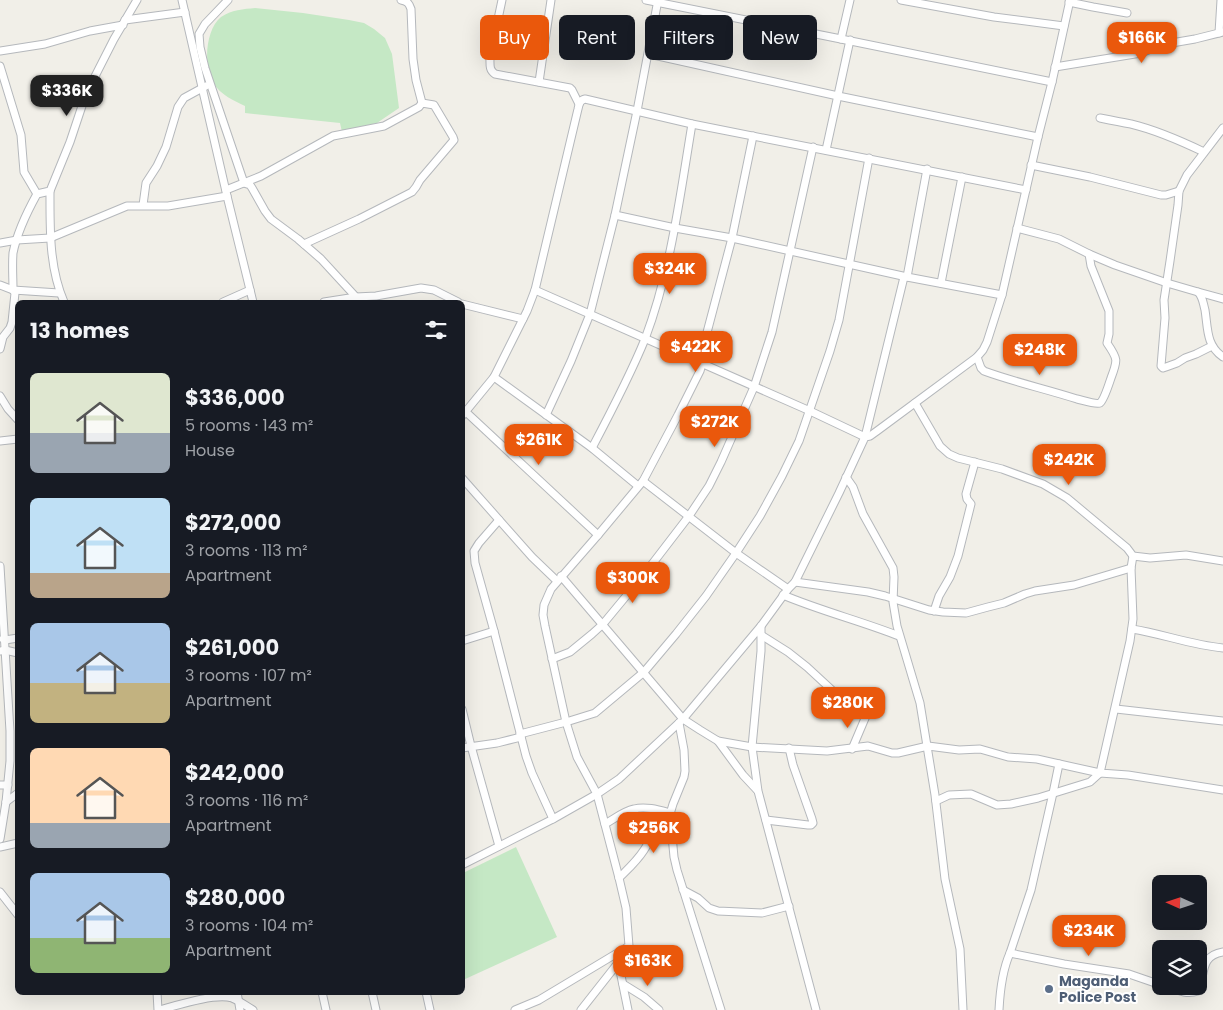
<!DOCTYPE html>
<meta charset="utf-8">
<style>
body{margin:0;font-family:Poppins,sans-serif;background:#20242c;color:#f1f3f6;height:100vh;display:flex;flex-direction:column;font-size:19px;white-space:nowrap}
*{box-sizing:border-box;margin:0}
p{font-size:16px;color:#9ea1a6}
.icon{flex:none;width:28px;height:28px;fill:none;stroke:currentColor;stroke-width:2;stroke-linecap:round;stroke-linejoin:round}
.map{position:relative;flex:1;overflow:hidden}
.details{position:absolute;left:15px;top:300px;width:450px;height:695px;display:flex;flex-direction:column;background:#171b24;border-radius:8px;box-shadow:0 5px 20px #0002}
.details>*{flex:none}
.top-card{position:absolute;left:480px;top:15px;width:475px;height:45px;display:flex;gap:10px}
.needle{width:32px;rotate:273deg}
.fabs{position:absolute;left:1152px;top:875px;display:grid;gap:10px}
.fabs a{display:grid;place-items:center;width:55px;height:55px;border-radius:8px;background:#171b24;box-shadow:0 5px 20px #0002;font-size:25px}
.price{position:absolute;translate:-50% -42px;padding:0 11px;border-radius:10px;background:#ea580c;color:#fff;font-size:16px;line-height:32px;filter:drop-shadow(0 1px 2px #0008)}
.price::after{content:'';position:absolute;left:50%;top:30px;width:15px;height:11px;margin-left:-8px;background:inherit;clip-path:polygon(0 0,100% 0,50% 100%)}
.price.on{background:#222;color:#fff}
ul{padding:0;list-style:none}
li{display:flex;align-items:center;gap:15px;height:125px;padding:0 15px}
li span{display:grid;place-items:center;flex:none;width:140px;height:100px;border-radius:8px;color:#555}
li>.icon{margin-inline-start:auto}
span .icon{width:60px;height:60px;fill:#fffc;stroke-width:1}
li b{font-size:21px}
h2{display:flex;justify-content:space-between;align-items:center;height:60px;padding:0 15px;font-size:21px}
.tag{padding:0 18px;border-radius:8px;background:#171b24;box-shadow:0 5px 20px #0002;font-size:18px;line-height:45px}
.tag.on{background:#ea580c;color:#fff}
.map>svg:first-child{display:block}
.green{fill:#c5e8c5}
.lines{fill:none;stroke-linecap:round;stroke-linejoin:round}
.minor-casing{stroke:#b5b8bc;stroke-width:9}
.minor{stroke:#fff;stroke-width:7}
.service-dot{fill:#5c6f8a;stroke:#fff;stroke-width:2}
.labels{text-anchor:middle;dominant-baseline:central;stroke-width:4;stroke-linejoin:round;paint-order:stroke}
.service-label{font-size:14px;font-weight:bold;fill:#4e5e75;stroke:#fff;text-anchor:start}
</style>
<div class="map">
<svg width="1223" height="1010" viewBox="0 0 1223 1010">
<rect width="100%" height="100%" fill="#f1efe8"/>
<g class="green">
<path d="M255,8L303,13L349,20L364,23L374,29L385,38L392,54L399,108L377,123L342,132L340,123L245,113V106C234,101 220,94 214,84C203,67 205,30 221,17C231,10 244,9 255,8Z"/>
<path d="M516,847L557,937L463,980V873Z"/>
</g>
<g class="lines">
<g class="minor-casing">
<g id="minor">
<path d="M182,0L227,196L253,302"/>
<path d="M228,0L205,24L199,34L200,47L205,68L244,183L250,185L252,188L265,211L271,219L298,239L321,259L356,297"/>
<path d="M401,0C407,1 409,3 411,9L413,59L416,80L422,103"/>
<path d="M502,0L490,57C490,65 489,70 495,74L570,88L572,90L579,104"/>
<path d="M646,0L841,39L1052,82"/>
<path d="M901,0L994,17L1064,26"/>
<path d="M1069,2L1093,7L1127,13"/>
<path d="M125,20L185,12"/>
<path d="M1219,33L1221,0"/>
<path d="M841,39L850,0"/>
<path d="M0,51L45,44L90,31L123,25"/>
<path d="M649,54L838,96L1038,137"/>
<path d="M0,66L21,135L24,172L37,194"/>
<path d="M1055,67L1141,53L1160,45L1195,39L1223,32"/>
<path d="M539,82L551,0"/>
<path d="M1100,118C1110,120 1120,122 1131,124C1156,130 1181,141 1204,152"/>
<path d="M826,150L850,40"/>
<path d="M1031,165L1090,177L1161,195H1166L1179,191"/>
<path d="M226,190L261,176L333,136L384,126L419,107L422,103L434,105L453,137L454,140L420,180L416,187L412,192L359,219L304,244"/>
<path d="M50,191C50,229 49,267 64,302"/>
<path d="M143,205L146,183L157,166L166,147L178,107L184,98L206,86"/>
<path d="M615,215L675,228L732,238L907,277L1002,295"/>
<path d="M1017,228L1059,239L1089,254L1115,265L1167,283L1198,292C1203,297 1203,303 1205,310C1208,329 1206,345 1223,357"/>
<path d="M0,243L17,240L50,238L127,206H168L227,196"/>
<path d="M907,277L927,169"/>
<path d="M941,283L962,177"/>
<path d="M0,285L13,290L59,293"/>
<path d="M535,290L810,411L865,437L904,277"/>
<path d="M1198,292L1223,299"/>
<path d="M223,302L250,290"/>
<path d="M324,302L356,297L376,296L421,288L434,290L458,302"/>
<path d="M462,304L523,319"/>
<path d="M1212,346L1196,354L1185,358L1177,363L1166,367L1163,368L1161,366L1165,318L1164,300L1170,261L1178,205L1179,191L1187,175L1223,128"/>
<path d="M0,349L3,337L10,328L12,322L15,293L13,290C13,278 12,265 13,253C17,233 27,212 37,194L50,191L70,142L86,94L114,39L137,0"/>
<path d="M977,357L981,368L984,371C1014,382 1046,389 1077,399C1082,400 1096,405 1100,403C1104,400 1109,384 1111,378C1118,360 1118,359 1107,343L1109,334V311L1091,266L1089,254"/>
<path d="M494,377L592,448L638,486"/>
<path d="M0,396L8,409L18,420"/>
<path d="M915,403L940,446L949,454L958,458L1002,469L1043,484L1067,498L1127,548L1133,556L1150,558L1186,555L1223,561"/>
<path d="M466,412L598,535"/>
<path d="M546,415L571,361L590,314L615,215L637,111L658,0"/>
<path d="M462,416L494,377L527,311L535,290L578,109C579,104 580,100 585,99L692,124L1026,190"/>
<path d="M0,441L18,439"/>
<path d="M592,448C611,412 630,376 645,339C671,270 680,196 692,124"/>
<path d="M846,477L853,487L863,514L893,568L894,577L893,602L897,626L920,703L935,795L945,879L960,949L963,1010"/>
<path d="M462,478L532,557L557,581"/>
<path d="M643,481L736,553L788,589"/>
<path d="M499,520L479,543L474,551L475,563L494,631L526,756L532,773L553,819"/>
<path d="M1133,556L1131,568L1133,619L1130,641L1100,773L1128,775L1223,790"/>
<path d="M0,566L10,731V761L6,802L0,839"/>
<path d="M561,576L683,719L700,730L718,741L752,747L827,751L868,746L892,753H898L928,746L959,750L980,749L1008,757L1037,759L1100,773"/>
<path d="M795,582L868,592L885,596L929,610L943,612L966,613L988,607L1004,603L1025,594L1035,591L1074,585L1131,568"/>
<path d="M783,595C821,611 861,621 899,636"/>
<path d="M934,611L939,596L950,577L958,556L971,504L967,499L966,494L975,462"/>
<path d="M761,626V651L752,747L758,791L816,1010"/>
<path d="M1132,629C1163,634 1192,645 1223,648"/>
<path d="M761,635L788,652L807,667L847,704L865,713L866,716L852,749"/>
<path d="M3,639L5,640L18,638"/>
<path d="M462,641L494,631"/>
<path d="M0,651L5,650L18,653"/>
<path d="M552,659L570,652L592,634L603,624L646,572L689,516L709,486L721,462L754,387L772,332L813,147"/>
<path d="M462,709L471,746L499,846"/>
<path d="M1116,709L1223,721"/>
<path d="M679,723L684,750L685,771L684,777L673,804L670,814L674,857L677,870L721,1010"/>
<path d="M520,734L566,722L595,713L644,672L676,634L706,596L736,553L760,516L782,476L799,441L830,351L839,320L869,158"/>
<path d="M718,741L743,775L757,790"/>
<path d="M462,748L497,743L521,737"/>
<path d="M0,785H8"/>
<path d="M936,801L949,795L971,794L997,805L1011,804L1038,798L1090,782L1100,773"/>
<path d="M6,802L18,793"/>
<path d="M766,820L808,825H811L813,823L812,819L793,765L789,748"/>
<path d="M605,824C614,819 624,811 634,809C646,806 659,810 670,813"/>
<path d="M0,847L18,843"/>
<path d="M462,865L553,819L597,794L619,779L683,719L761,626L788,589L795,582L839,493L865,437L870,436L877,431L977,357L983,350L987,342L1002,295L1038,137L1052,82L1070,0"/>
<path d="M619,878C628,869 637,861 644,850C652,838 657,824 667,813"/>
<path d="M683,890L698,898L709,908L718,911L762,913L789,906"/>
<path d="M0,892L18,915"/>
<path d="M1010,953L1064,964L1129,974L1161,985"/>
<path d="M618,961L628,1010"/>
<path d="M623,984L644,997L659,1010"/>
<path d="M1166,986C1177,990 1186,995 1198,991C1206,974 1199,956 1223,952"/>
<path d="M157,992L158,1010"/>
<path d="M237,992L240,1010"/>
<path d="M322,992L326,1010"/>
<path d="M372,992L376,1010"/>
<path d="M426,992L430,1010"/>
<path d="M160,1010C178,1005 215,993 232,998C240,1001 246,1006 253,1010"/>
<path d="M515,1010L539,1000L629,946L626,908L619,878L597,794L577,757L566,722L545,626L543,615L544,605L551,589L598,535L643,481L678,415L700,371L702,364L705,340L732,238L753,136"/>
<path d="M581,1010L618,963"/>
<path d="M999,1010C1000,990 1002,971 1010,953L1031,890L1053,793L1059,764"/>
</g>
</g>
<use href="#minor" class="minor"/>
</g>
<circle class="service-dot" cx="1049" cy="989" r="5"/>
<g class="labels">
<g class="service-label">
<text x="1059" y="981">Maganda<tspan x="1059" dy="16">Police Post</tspan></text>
</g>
</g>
</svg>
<div class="fabs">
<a><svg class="needle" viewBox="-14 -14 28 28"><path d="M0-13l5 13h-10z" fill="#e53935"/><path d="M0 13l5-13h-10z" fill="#9ea1a6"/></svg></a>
<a><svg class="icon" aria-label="layers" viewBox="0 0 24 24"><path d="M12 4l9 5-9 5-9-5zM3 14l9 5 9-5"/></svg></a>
</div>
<b class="price" style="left:1142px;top:64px">$166K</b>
<b class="price on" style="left:67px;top:117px">$336K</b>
<b class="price" style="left:670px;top:295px">$324K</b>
<b class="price" style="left:696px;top:373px">$422K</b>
<b class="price" style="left:1040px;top:376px">$248K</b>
<b class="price" style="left:715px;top:448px">$272K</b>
<b class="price" style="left:539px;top:466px">$261K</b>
<b class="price" style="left:1069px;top:486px">$242K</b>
<b class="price" style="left:633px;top:604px">$300K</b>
<b class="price" style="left:848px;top:729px">$280K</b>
<b class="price" style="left:654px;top:854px">$256K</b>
<b class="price" style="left:1089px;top:957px">$234K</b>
<b class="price" style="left:648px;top:987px">$163K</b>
<div class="top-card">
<a class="tag on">Buy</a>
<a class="tag">Rent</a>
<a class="tag">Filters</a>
<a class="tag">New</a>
</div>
<section class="details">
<h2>13 homes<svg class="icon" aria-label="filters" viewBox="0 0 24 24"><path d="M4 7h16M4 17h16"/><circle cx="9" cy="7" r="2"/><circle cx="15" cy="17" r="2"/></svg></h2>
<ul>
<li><span style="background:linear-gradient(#dfe7d0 60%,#9aa5b1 0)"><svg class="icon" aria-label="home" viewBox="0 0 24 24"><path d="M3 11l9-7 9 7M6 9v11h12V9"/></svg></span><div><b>$336,000</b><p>5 rooms · 143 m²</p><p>House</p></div></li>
<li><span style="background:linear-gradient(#bfe0f5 75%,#b9a48a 0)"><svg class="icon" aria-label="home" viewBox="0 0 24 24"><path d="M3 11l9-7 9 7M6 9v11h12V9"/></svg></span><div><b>$272,000</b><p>3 rooms · 113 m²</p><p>Apartment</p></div></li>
<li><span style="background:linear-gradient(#a9c7e8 60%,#c2b280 0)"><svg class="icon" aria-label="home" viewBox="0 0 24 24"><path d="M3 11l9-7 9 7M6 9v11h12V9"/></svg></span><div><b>$261,000</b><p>3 rooms · 107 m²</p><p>Apartment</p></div></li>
<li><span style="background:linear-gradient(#ffd9b3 75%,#9aa5b1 0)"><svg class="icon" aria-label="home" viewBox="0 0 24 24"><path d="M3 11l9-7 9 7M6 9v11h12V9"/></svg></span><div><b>$242,000</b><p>3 rooms · 116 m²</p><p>Apartment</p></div></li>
<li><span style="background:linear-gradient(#a9c7e8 65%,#8fb573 0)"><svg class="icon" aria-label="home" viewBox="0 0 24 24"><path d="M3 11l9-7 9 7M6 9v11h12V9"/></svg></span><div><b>$280,000</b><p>3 rooms · 104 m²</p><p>Apartment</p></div></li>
</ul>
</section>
</div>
